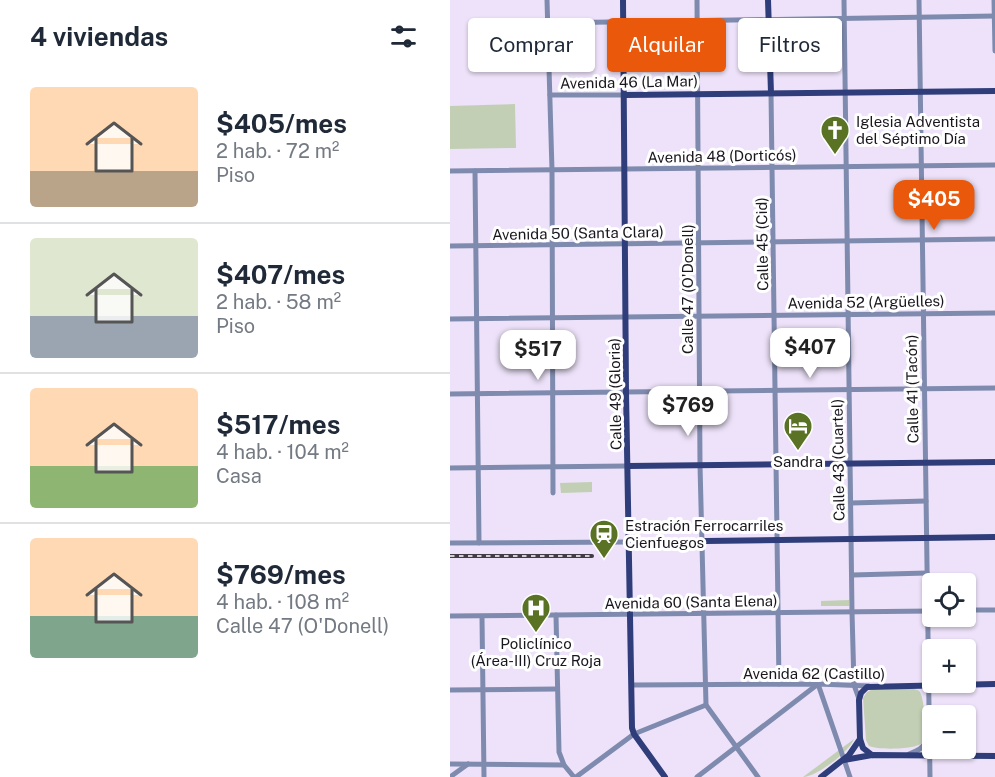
<!DOCTYPE html>
<html lang="es">
<meta charset="utf-8">
<style>
body{margin:0;font-family:"Public Sans",sans-serif;background:#f6f6f7;color:#1f2937;height:100vh;display:flex;flex-direction:column;font-size:22px;white-space:nowrap}
*{box-sizing:border-box;margin:0}
p{font-size:20px;color:#747a83}
.icon{flex:none;width:33px;height:33px;fill:none;stroke:currentColor;stroke-width:2;stroke-linecap:round;stroke-linejoin:round}
.map{position:relative;flex:1;overflow:hidden}
.sheet{display:flex;flex-direction:column;background:#fff;width:450px}
.sheet>*{flex:none}
.banner{position:absolute;left:18px;top:18px;width:436px;height:54px;display:flex;gap:12px}
.controls{position:absolute;left:472px;top:573px;display:grid;gap:12px}
.controls a{display:grid;place-items:center;width:54px;height:54px;border-radius:6px;background:#fff;box-shadow:0 2px 4px #0004;font-size:30px}
.price{position:absolute;translate:-50% -51px;padding:0 14px;border-radius:12px;background:#fff;color:#222;font-size:20px;line-height:39px;filter:drop-shadow(0 2px 3px #0008)}
.price::after{content:'';position:absolute;left:50%;top:36px;width:18px;height:14px;margin-left:-9px;background:inherit;clip-path:polygon(0 0,100% 0,50% 100%)}
.price.current{background:#ea580c;color:#fff}
ul{padding:0;list-style:none}
li{display:flex;align-items:center;gap:18px;height:150px;padding:0 30px}
li+li{border-top:2px solid #e0e1e3}
li span{display:grid;place-items:center;flex:none;width:168px;height:120px;border-radius:6px;color:#555}
li>.icon{margin-inline-start:auto}
span .icon{width:72px;height:72px;fill:#fffc;stroke-width:1}
li b{font-size:26px}
h2{display:flex;justify-content:space-between;align-items:center;height:72px;padding:0 30px;font-size:26px}
.tag{padding:0 21px;border-radius:6px;background:#fff;box-shadow:0 2px 4px #0004;font-size:21px;line-height:54px}
.tag.current{background:#ea580c;color:#fff}
main{display:flex;flex:1;min-height:0}
.map>svg:first-child{display:block}
.green{fill:#c2cfb4}
.lines{fill:none;stroke-linecap:round;stroke-linejoin:round}
.minor{stroke:#7f8bae;stroke-width:5}
.major{stroke:#2f3e7a;stroke-width:6}
.rail-casing{stroke:#423c47;stroke-width:4}
.rail{stroke:#fff;stroke-width:1.5;stroke-dasharray:4.5;stroke-linecap:butt}
.labels{text-anchor:middle;dominant-baseline:central;stroke-width:6;stroke-linejoin:round;paint-order:stroke}
.street-label{font-size:15px;fill:#1a161e;stroke:#fff}
.poi-label{font-size:15px;fill:#1a161e;stroke:#fff;text-anchor:start}
</style>
<main>
<section class="sheet">
<h2>4 viviendas<svg class="icon" aria-label="filters" viewBox="0 0 24 24"><path d="M4 7h16M4 17h16"/><circle cx="9" cy="7" r="2"/><circle cx="15" cy="17" r="2"/></svg></h2>
<ul>
<li><span style="background:linear-gradient(#ffd9b3 70%,#b9a48a 0)"><svg class="icon" aria-label="home" viewBox="0 0 24 24"><path d="M3 11l9-7 9 7M6 9v11h12V9"/></svg></span><div><b>$405/mes</b><p>2 hab. · 72 m²</p><p>Piso</p></div></li>
<li><span style="background:linear-gradient(#dfe7d0 65%,#9aa5b1 0)"><svg class="icon" aria-label="home" viewBox="0 0 24 24"><path d="M3 11l9-7 9 7M6 9v11h12V9"/></svg></span><div><b>$407/mes</b><p>2 hab. · 58 m²</p><p>Piso</p></div></li>
<li><span style="background:linear-gradient(#ffd9b3 65%,#8fb573 0)"><svg class="icon" aria-label="home" viewBox="0 0 24 24"><path d="M3 11l9-7 9 7M6 9v11h12V9"/></svg></span><div><b>$517/mes</b><p>4 hab. · 104 m²</p><p>Casa</p></div></li>
<li><span style="background:linear-gradient(#ffd9b3 65%,#7fa58c 0)"><svg class="icon" aria-label="home" viewBox="0 0 24 24"><path d="M3 11l9-7 9 7M6 9v11h12V9"/></svg></span><div><b>$769/mes</b><p>4 hab. · 108 m²</p><p>Calle 47 (O'Donell)</p></div></li>
</ul>
</section>
<div class="map">
<svg width="545" height="777" viewBox="0 0 545 777">
<rect width="100%" height="100%" fill="#ede2f9"/>
<g class="green">
<path d="M65,104L66,148L0,149V106Z"/>
<path d="M142,482V492L111,493L110,483Z"/>
<path d="M399,600V606H371V601Z"/>
<path d="M423,689C432,689 462,686 469,691C475,696 476,736 473,742C468,750 427,750 419,746L416,740L413,698L417,692Z"/>
<path d="M404,739C399,752 366,777 353,777Z"/>
</g>
<g class="lines">
<g class="minor">
<path d="M97,0L102,170L103,493"/>
<path d="M247,0L250,465L256,705L308,777"/>
<path d="M394,0L402,612L404,685L409,699"/>
<path d="M469,0L480,777"/>
<path d="M544,0L545,51"/>
<path d="M98,23L545,16"/>
<path d="M321,93L329,684"/>
<path d="M100,95H175"/>
<path d="M0,171L545,165"/>
<path d="M25,171L29,543"/>
<path d="M0,246L545,239"/>
<path d="M0,319L545,313"/>
<path d="M0,394L545,388"/>
<path d="M0,468L178,466"/>
<path d="M401,503L476,501"/>
<path d="M0,543L179,542"/>
<path d="M402,575L477,573"/>
<path d="M516,610H545"/>
<path d="M106,615L109,752L114,765L124,777"/>
<path d="M0,616L483,611"/>
<path d="M32,617L34,776"/>
<path d="M182,685L368,684L419,686"/>
<path d="M0,690L107,689"/>
<path d="M459,754C467,751 474,748 477,740"/>
<path d="M0,764L114,765"/>
<path d="M0,777L18,764"/>
<path d="M126,777L184,734L256,705"/>
<path d="M247,777L368,684L400,777"/>
</g>
<g class="major">
<path d="M173,0L176,392L182,728L184,734L215,777"/>
<path d="M318,0L321,93"/>
<path d="M175,95L545,91"/>
<path d="M178,466L545,462"/>
<path d="M179,542L545,537"/>
<path d="M422,755L413,748L410,739L409,700L411,693L417,687L545,684"/>
<path d="M394,760L422,755L545,756"/>
<path d="M371,777L399,755L410,739"/>
</g>
<g class="rail-casing">
<path id="rail" d="M0,556H142"/>
</g>
<use href="#rail" class="rail"/>
</g>
<defs>
<g id="church-pin" transform="scale(1.5)"><path d="M0 17L-7.5 6A9.5 9.5 0 1 1 7.5 6Z" fill="#597224" stroke="#fff"/><path d="M-1.2-6h2.4v3.5h3.3v2.4h-3.3V6h-2.4V-.1h-3.3v-2.4h3.3Z" fill="#fff"/></g>
<g id="hotel-pin" transform="scale(1.5)"><path d="M0 17L-7.5 6A9.5 9.5 0 1 1 7.5 6Z" fill="#597224" stroke="#fff"/><path d="M-6-4.5h1.5V1H6V5H4.5V3h-9V5H-6ZM-4 0a1.8 1.8 0 1 1 3.6 0ZM.5 0V-2.5h3Q6-2.5 6 0Z" fill="#fff"/></g>
<g id="station-pin" transform="scale(1.5)"><path d="M0 17L-7.5 6A9.5 9.5 0 1 1 7.5 6Z" fill="#597224" stroke="#fff"/><path d="M-3-6H3Q5-6 5-4V2Q5 4 3 4L4.5 6H3L1.5 4h-3L-3 6H-4.5L-3 4Q-5 4-5 2V-4Q-5-6-3-6ZM-3.5-4v3h7v-3ZM-3.5 1v1.5H-2V1ZM2 1v1.5H3.5V1Z" fill="#fff"/></g>
<g id="hospital-pin" transform="scale(1.5)"><path d="M0 17L-7.5 6A9.5 9.5 0 1 1 7.5 6Z" fill="#597224" stroke="#fff"/><path d="M-5-5h3v3.5h4V-5h3V5h-3V1.5h-4V5h-3Z" fill="#fff"/></g>
</defs>
<g fill-rule="evenodd">
<use href="#church-pin" x="385" y="130"/>
<use href="#hotel-pin" x="348" y="426"/>
<use href="#station-pin" x="154" y="534"/>
<use href="#hospital-pin" x="86" y="608"/>
</g>
<g class="labels">
<g class="street-label">
<text transform="translate(179 82) rotate(-1)">Avenida 46 (La Mar)</text>
<text transform="translate(272 156) rotate(-1)">Avenida 48 (Dorticós)</text>
<text transform="translate(128 233) rotate(-1)">Avenida 50 (Santa Clara)</text>
<text transform="translate(312 244) rotate(-91)">Calle 45 (Cid)</text>
<text transform="translate(237 289) rotate(-90)">Calle 47 (O'Donell)</text>
<text transform="translate(416 302) rotate(-1)">Avenida 52 (Argüelles)</text>
<text transform="translate(462 389) rotate(-91)">Calle 41 (Tacón)</text>
<text transform="translate(165 394) rotate(-91)">Calle 49 (Gloria)</text>
<text transform="translate(388 460) rotate(-91)">Calle 43 (Cuartel)</text>
<text transform="translate(241 602) rotate(-1)">Avenida 60 (Santa Elena)</text>
<text x="364" y="673">Avenida 62 (Castillo)</text>
</g>
<g class="poi-label">
<text x="406" y="121">Iglesia Adventista<tspan x="406" dy="17">del Séptimo Día</tspan></text>
<text x="348" y="461" text-anchor="middle">Sandra</text>
<text x="175" y="525">Estración Ferrocarriles<tspan x="175" dy="17">Cienfuegos</tspan></text>
<text x="86" y="643" text-anchor="middle">Policlínico<tspan x="86" dy="17">(Área-III) Cruz Roja</tspan></text>
</g>
</g>
</svg>
<div class="controls">
<a><svg class="icon" aria-label="locate" viewBox="0 0 24 24"><circle cx="12" cy="12" r="6"/><path d="M12 2v4M12 18v4M2 12h4M18 12h4"/></svg></a>
<a>+</a>
<a>−</a>
</div>
<b class="price current" style="left:484px;top:231px">$405</b>
<b class="price" style="left:360px;top:379px">$407</b>
<b class="price" style="left:88px;top:381px">$517</b>
<b class="price" style="left:238px;top:437px">$769</b>
<div class="banner">
<a class="tag">Comprar</a>
<a class="tag current">Alquilar</a>
<a class="tag">Filtros</a>
</div>
</div>
</main>
